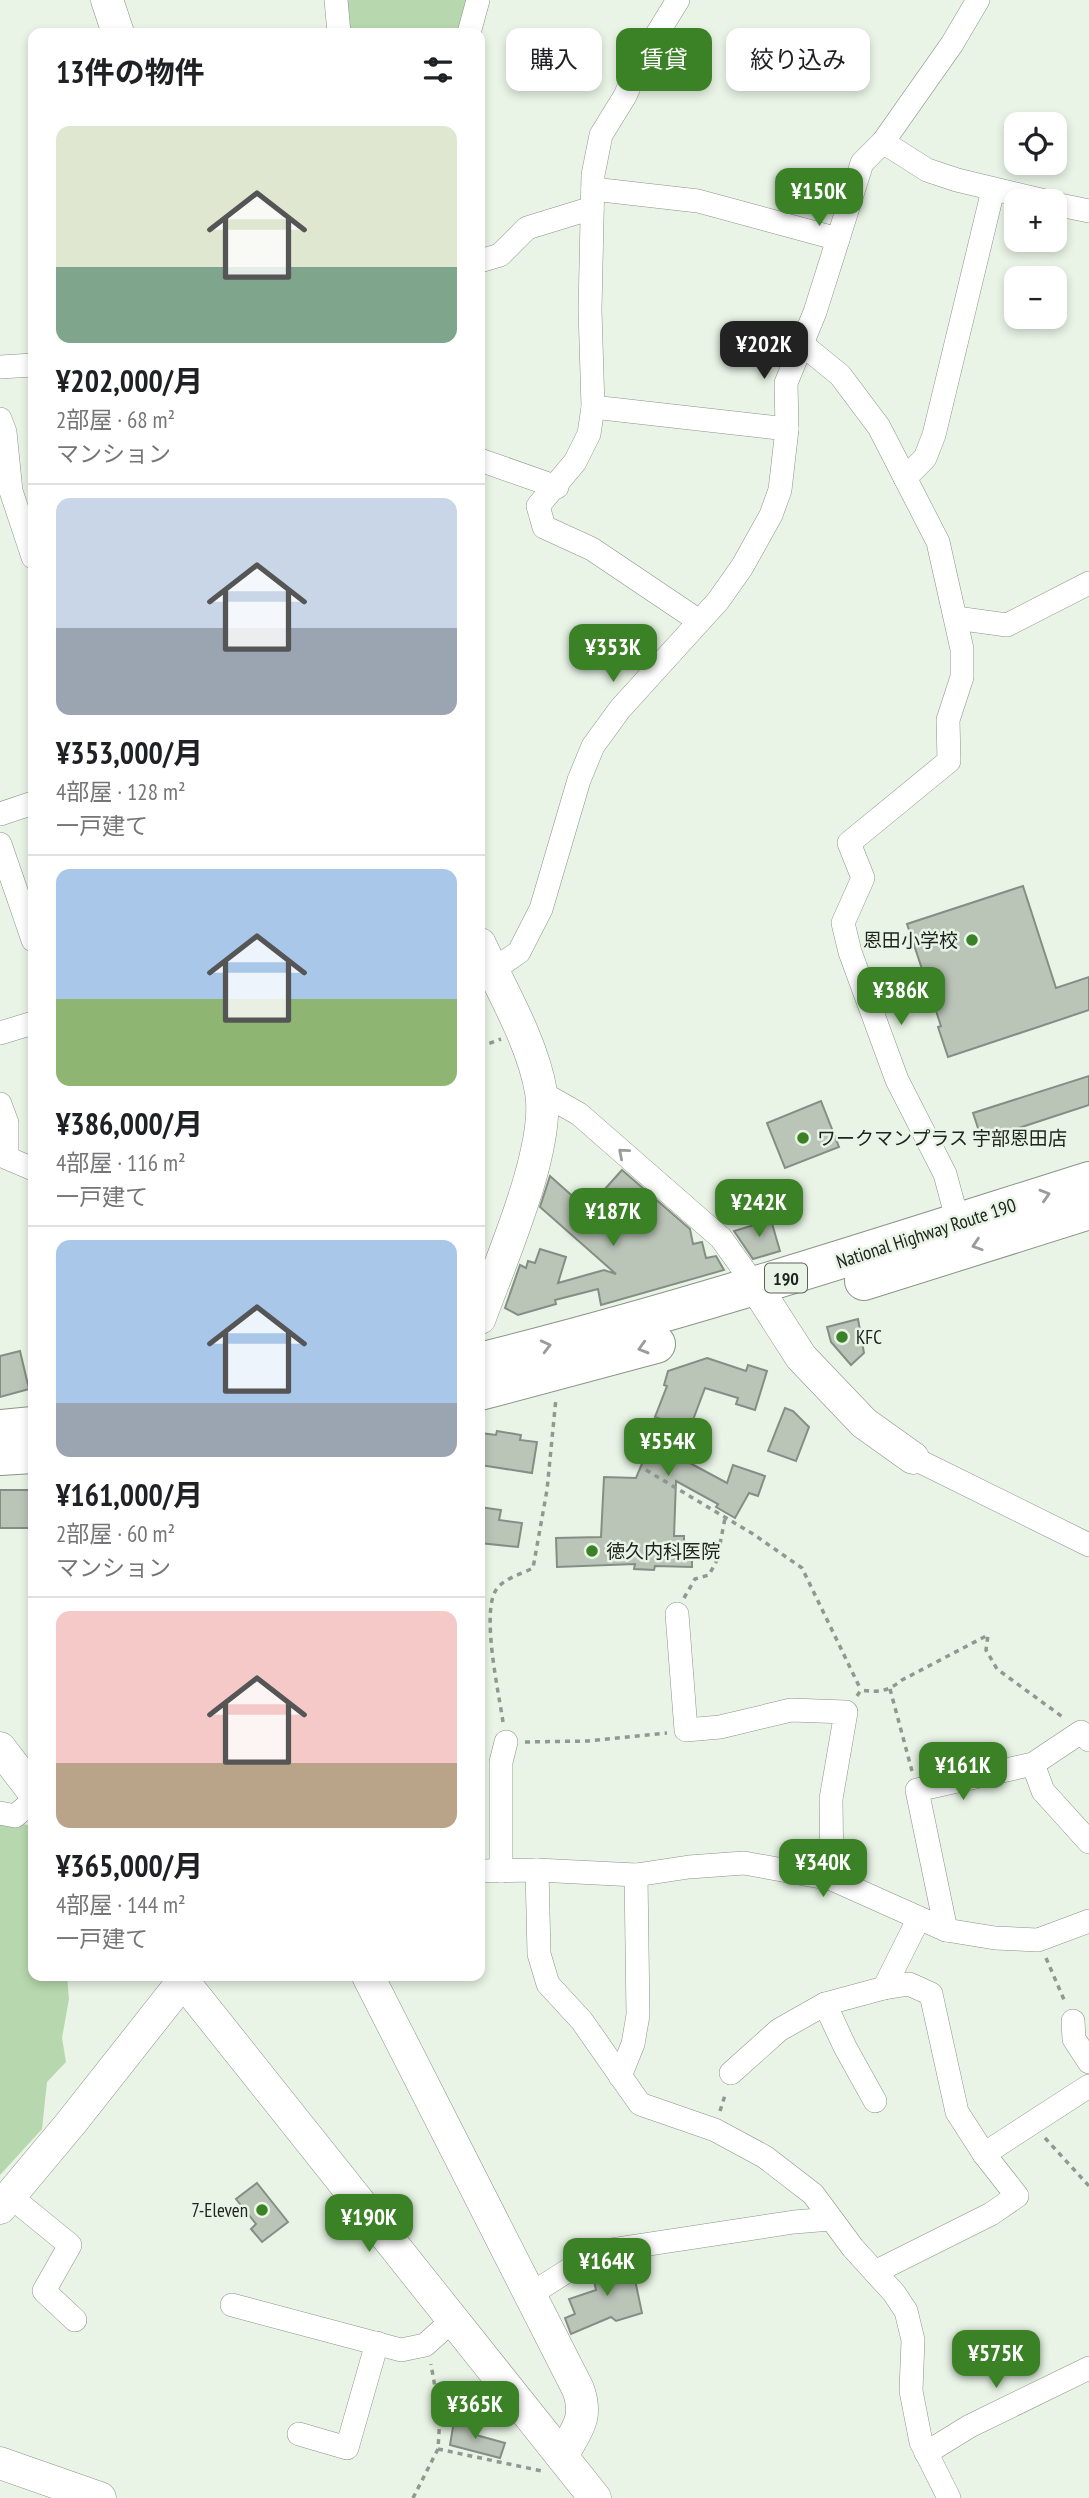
<!DOCTYPE html>
<html lang="ja">
<meta charset="utf-8">
<style>
body{margin:0;font-family:"PT Sans Narrow","Noto Sans JP",sans-serif;background:#f2f2f2;color:#202124;height:100vh;display:flex;flex-direction:column;font-size:26px;white-space:nowrap}
*{box-sizing:border-box;margin:0}
p{font-size:23px;color:#757577}
.icon{flex:none;width:38px;height:38px;fill:none;stroke:currentColor;stroke-width:2;stroke-linecap:round;stroke-linejoin:round}
.map{position:relative;flex:1;overflow:hidden}
.side{position:absolute;left:28px;top:28px;width:457px;height:1953px;display:flex;flex-direction:column;background:#fff;border-radius:14px;box-shadow:0 4px 10px #0003}
.side>*{flex:none}
.top-card{position:absolute;left:506px;top:28px;width:478px;height:63px;display:flex;gap:14px}
.fabs{position:absolute;left:1004px;top:112px;display:grid;gap:14px}
.fabs a{display:grid;place-items:center;width:63px;height:63px;border-radius:14px;background:#fff;box-shadow:0 4px 10px #0003;font-size:35px}
.price{position:absolute;translate:-50% -60px;padding:0 16px;border-radius:14px;background:#3b8125;color:#fff;font-size:23px;line-height:46px;filter:drop-shadow(0 2px 4px #0008)}
.price::after{content:'';position:absolute;left:50%;top:42px;width:21px;height:16px;margin-left:-10px;background:inherit;clip-path:polygon(0 0,100% 0,50% 100%)}
.price.current{background:#222;color:#fff}
ul{padding:0;list-style:none}
li{display:grid;align-content:center;gap:14px;height:371px;padding:0 28px}
li+li{border-top:2px solid #e0e0e0}
li span{display:grid;place-items:center;height:217px;border-radius:14px;color:#555}
li>.icon{margin-inline-start:auto}
span .icon{width:126px;height:126px;fill:#fffc;stroke-width:1}
li b{font-size:30px}
h2{display:flex;justify-content:space-between;align-items:center;height:84px;padding:0 28px;font-size:30px}
.tag{padding:0 24px;border-radius:14px;background:#fff;box-shadow:0 4px 10px #0003;font-size:24px;line-height:63px}
.tag.current{background:#3b8125;color:#fff}
.map>svg:first-child{display:block}
.green{fill:#b7d8ae}
.building{fill:#bac4b7;stroke:#858e82;stroke-width:2}
.lines{fill:none;stroke-linecap:round;stroke-linejoin:round}
.street-casing{stroke:#8b9488;stroke-width:24}
.secondary-casing{stroke:#8b9488;stroke-width:33}
.highway-casing{stroke:#8b9488;stroke-width:40}
.path{stroke:#91998f;stroke-width:3.5;stroke-dasharray:5 5;stroke-linecap:butt}
.street{stroke:#fff;stroke-width:23}
.secondary{stroke:#fff;stroke-width:32}
.highway{stroke:#fff;stroke-width:38}
.oneway{stroke:#9b9c9a}
.poi-dot{fill:#3b8125;stroke:#e9f4e6;stroke-width:2.5}
.labels{text-anchor:middle;dominant-baseline:central;stroke-width:5;stroke-linejoin:round;paint-order:stroke}
.shield{fill:#e9f4e6;stroke:#5c625b;stroke-width:2}
.shield-label{font-size:18px;font-weight:bold;fill:#20241f}
.poi-label{font-size:19px;fill:#20241f;stroke:#e9f4e6;text-anchor:start}
.street-label{font-size:19px;fill:#20241f;stroke:#e9f4e6}
</style>
<div class="map">
<svg width="1089" height="2498" viewBox="0 0 1089 2498">
<rect width="100%" height="100%" fill="#e9f4e6"/>
<g class="green">
<path d="M347,0H470L461,33H350Z"/>
<path d="M0,1820L28,1825L33,1833V1976H67L69,1999L62,2038L66,2062L47,2082L42,2129L0,2175Z"/>
</g>
<g class="building">
<path d="M1023,886L1056,988L1089,977V1010L948,1057L938,1027L941,1026L907,924Z"/>
<path d="M1089,1076V1105L982,1140L973,1113Z"/>
<path d="M821,1101L839,1147L785,1168L767,1123Z"/>
<path d="M622,1170L690,1229L693,1244L702,1242L706,1258L716,1256L724,1270L601,1305L598,1289L555,1300L556,1304L518,1315L505,1308L520,1265L526,1268L528,1261L535,1263L540,1249L566,1257L558,1283L604,1270L616,1274L540,1207L550,1176L587,1209Z"/>
<path d="M771,1220L780,1251L753,1259L734,1231Z"/>
<path d="M858,1319L864,1353L851,1365L831,1342L827,1327Z"/>
<path d="M20,1351L29,1389L0,1397V1356Z"/>
<path d="M707,1358L746,1371L748,1365L767,1371L755,1410L736,1404L738,1398L705,1388L687,1436L695,1439L686,1461L727,1483L733,1465L765,1476L758,1496L749,1493L735,1518L716,1507L718,1504L676,1481L674,1536H684V1544H692V1567L655,1566L654,1570L634,1569L635,1564L557,1567L556,1538L601,1537L604,1477L636,1478L661,1419L655,1417L667,1386L664,1385L668,1371Z"/>
<path d="M785,1408L793,1411L809,1427L796,1461L768,1451Z"/>
<path d="M497,1431L521,1435L520,1440L537,1442L532,1473L480,1465V1433L496,1435Z"/>
<rect x="0" y="1490" width="33" height="38"/>
<path d="M480,1507L501,1510L499,1520L522,1523L518,1547L480,1543Z"/>
<path d="M257,2183L288,2222L262,2242L251,2229L256,2224L236,2199Z"/>
<path d="M631,2261L642,2313L616,2321L611,2317L571,2334L565,2318L575,2314L569,2299L596,2290L592,2272L602,2265Z"/>
<path d="M454,2421L478,2428L476,2435L505,2443L500,2458L450,2445Z"/>
</g>
<g class="lines">
<g class="street-casing">
<g id="street">
<path d="M336,0L339,33"/>
<path d="M678,0L641,60L625,96L601,135L593,175L590,310L593,407L589,434L575,462L538,506L544,527L592,549L699,621"/>
<path d="M469,33L478,0"/>
<path d="M883,142L927,170L957,180L1045,201"/>
<path d="M593,189L698,201L838,239"/>
<path d="M1055,204L1089,211"/>
<path d="M480,261L500,255L527,228L592,208"/>
<path d="M803,345L840,375L879,427L938,542L962,649V677L948,720L949,761L849,843L863,878L843,923L850,952L897,1080L945,1174L958,1222"/>
<path d="M0,367L33,365"/>
<path d="M593,407L787,429"/>
<path d="M0,419L5,432L11,491L33,557"/>
<path d="M480,460L557,487"/>
<path d="M905,478L925,458L934,435L993,190"/>
<path d="M956,618L1007,625L1089,583"/>
<path d="M0,814L33,803"/>
<path d="M0,844L33,940"/>
<path d="M492,971L519,952L541,909L579,780L593,746L620,709L718,601L742,567L771,515L780,490L787,429L786,383L815,312L862,163L883,142L952,44L978,0"/>
<path d="M0,1033L33,1023"/>
<path d="M542,1093L579,1114L721,1238L756,1287"/>
<path d="M0,1104L7,1123V1158L33,1169"/>
<path d="M913,1458L1089,1545"/>
<path d="M677,1614L686,1730L720,1727L791,1710L846,1712L831,1799L832,1879"/>
<path d="M1033,1764L1043,1791L1089,1842"/>
<path d="M0,1813L15,1816L33,1801"/>
<path d="M537,1870L539,1954L548,1984L582,2021L640,2104L715,2130L765,2157L813,2194L853,2248L894,2293L906,2311L913,2340L911,2391L921,2442L949,2498"/>
<path d="M480,1871L537,1870L636,1875L689,1867L744,1863L832,1879L946,1930L995,1938L1038,1940L1089,1921"/>
<path d="M501,1871V1762L506,1742"/>
<path d="M946,1930L917,1790L1033,1764L1081,1732L1089,1740"/>
<path d="M825,2004L845,2047L875,2101"/>
<path d="M1073,2021L1074,2039L1089,2062"/>
<path d="M731,2073L779,2030L825,2004L884,1988L919,1918"/>
<path d="M620,2076L633,2044L638,2015L636,1875"/>
<path d="M984,2154L1089,2086"/>
<path d="M11,2197L70,2245L44,2291L75,2320"/>
<path d="M875,2272L991,2214L1017,2196L984,2154L957,2112L931,1994L909,1984L884,1988"/>
<path d="M531,2294L597,2252L794,2222L831,2219"/>
<path d="M232,2305L401,2350L425,2345L454,2319"/>
<path d="M299,2434L347,2448L377,2343"/>
<path d="M926,2453L970,2426L1089,2368"/>
</g>
</g>
<g class="secondary-casing">
<g id="secondary">
<path d="M107,0L118,33"/>
<path d="M480,944C501,989 533,1043 541,1092C551,1148 500,1262 480,1318"/>
<path d="M756,1287L801,1357L864,1423L913,1458"/>
<path d="M0,1748L33,1791"/>
<path d="M179,1976L595,2498"/>
<path d="M368,1976L578,2389C589,2419 576,2430 562,2456"/>
<path d="M0,2208L71,2123L187,1976"/>
<path d="M0,2463L100,2498"/>
</g>
</g>
<g class="highway-casing">
<g id="highway">
<path d="M864,1281L1089,1210"/>
<path d="M480,1362C686,1311 886,1245 1089,1181"/>
<path d="M480,1391L656,1344"/>
<path d="M0,1429L33,1426"/>
<path d="M0,1456L33,1454"/>
</g>
</g>
<g class="path">
<path d="M480,1047L501,1039"/>
<path d="M646,1470L753,1534L802,1568L861,1690"/>
<path d="M684,1598L695,1579L709,1575L717,1560L725,1518"/>
<path d="M890,1689L912,1771"/>
<path d="M857,1696L861,1690C879,1693 888,1691 902,1680L988,1635L986,1650L997,1669L1064,1718"/>
<path d="M503,1722C499,1694 481,1613 496,1590C503,1579 521,1574 533,1568L547,1490L556,1398"/>
<path d="M525,1742L588,1741L667,1733"/>
<path d="M1046,1958L1065,2002"/>
<path d="M720,2111L726,2092"/>
<path d="M1045,2138L1089,2186"/>
<path d="M438,2449L542,2471"/>
<path d="M413,2498L438,2449L440,2416L431,2364"/>
</g>
<use href="#street" class="street"/>
<use href="#secondary" class="secondary"/>
<use href="#highway" class="highway"/>
</g>
<defs><path id="oneway-chevron" d="M-2-3.5L2.5 0L-2 3.5" fill="none" stroke-width="1.6" stroke-linecap="round" stroke-linejoin="round" transform="scale(1.75)"/></defs>
<g class="oneway">
<use href="#oneway-chevron" transform="translate(623 1153) rotate(-139)"/>
<use href="#oneway-chevron" transform="translate(1045 1195) rotate(-17)"/>
<use href="#oneway-chevron" transform="translate(977 1245) rotate(162)"/>
<use href="#oneway-chevron" transform="translate(546 1346) rotate(-14)"/>
<use href="#oneway-chevron" transform="translate(643 1348) rotate(164)"/>
</g>
<g class="poi-dot">
<circle cx="972" cy="940" r="7"/>
<circle cx="803" cy="1138" r="7"/>
<circle cx="842" cy="1337" r="7"/>
<circle cx="592" cy="1551" r="7"/>
<circle cx="262" cy="2210" r="7"/>
</g>
<g class="labels">
<rect class="shield" x="765" y="1263.5" width="42" height="29" rx="5"/>
<g class="shield-label">
<text x="786" y="1278">190</text>
</g>
<g class="poi-label">
<text x="958" y="940" text-anchor="end">恩田小学校</text>
<text x="817" y="1138">ワークマンプラス 宇部恩田店</text>
<text x="856" y="1337">KFC</text>
<text x="606" y="1551">徳久内科医院</text>
<text x="248" y="2210" text-anchor="end">7-Eleven</text>
</g>
<g class="street-label">
<text transform="translate(926 1233) rotate(-18)">National Highway Route 190</text>
</g>
</g>
</svg>
<div class="fabs">
<a><svg class="icon" aria-label="locate" viewBox="0 0 24 24"><circle cx="12" cy="12" r="6"/><path d="M12 2v4M12 18v4M2 12h4M18 12h4"/></svg></a>
<a>+</a>
<a>−</a>
</div>
<b class="price" style="left:819px;top:228px">¥150K</b>
<b class="price current" style="left:764px;top:381px">¥202K</b>
<b class="price" style="left:613px;top:684px">¥353K</b>
<b class="price" style="left:901px;top:1027px">¥386K</b>
<b class="price" style="left:759px;top:1239px">¥242K</b>
<b class="price" style="left:613px;top:1248px">¥187K</b>
<b class="price" style="left:668px;top:1478px">¥554K</b>
<b class="price" style="left:963px;top:1802px">¥161K</b>
<b class="price" style="left:823px;top:1899px">¥340K</b>
<b class="price" style="left:369px;top:2254px">¥190K</b>
<b class="price" style="left:607px;top:2298px">¥164K</b>
<b class="price" style="left:996px;top:2390px">¥575K</b>
<b class="price" style="left:475px;top:2441px">¥365K</b>
<div class="top-card">
<a class="tag">購入</a>
<a class="tag current">賃貸</a>
<a class="tag">絞り込み</a>
</div>
<section class="side">
<h2>13件の物件<svg class="icon" aria-label="filters" viewBox="0 0 24 24"><path d="M4 7h16M4 17h16"/><circle cx="9" cy="7" r="2"/><circle cx="15" cy="17" r="2"/></svg></h2>
<ul>
<li><span style="background:linear-gradient(#dfe7d0 65%,#7fa58c 0)"><svg class="icon" aria-label="home" viewBox="0 0 24 24"><path d="M3 11l9-7 9 7M6 9v11h12V9"/></svg></span><div><b>¥202,000/月</b><p>2部屋 · 68 m²</p><p>マンション</p></div></li>
<li><span style="background:linear-gradient(#c9d6e8 60%,#9aa5b1 0)"><svg class="icon" aria-label="home" viewBox="0 0 24 24"><path d="M3 11l9-7 9 7M6 9v11h12V9"/></svg></span><div><b>¥353,000/月</b><p>4部屋 · 128 m²</p><p>一戸建て</p></div></li>
<li><span style="background:linear-gradient(#a9c7e8 60%,#8fb573 0)"><svg class="icon" aria-label="home" viewBox="0 0 24 24"><path d="M3 11l9-7 9 7M6 9v11h12V9"/></svg></span><div><b>¥386,000/月</b><p>4部屋 · 116 m²</p><p>一戸建て</p></div></li>
<li><span style="background:linear-gradient(#a9c7e8 75%,#9aa5b1 0)"><svg class="icon" aria-label="home" viewBox="0 0 24 24"><path d="M3 11l9-7 9 7M6 9v11h12V9"/></svg></span><div><b>¥161,000/月</b><p>2部屋 · 60 m²</p><p>マンション</p></div></li>
<li><span style="background:linear-gradient(#f6c9c9 70%,#b9a48a 0)"><svg class="icon" aria-label="home" viewBox="0 0 24 24"><path d="M3 11l9-7 9 7M6 9v11h12V9"/></svg></span><div><b>¥365,000/月</b><p>4部屋 · 144 m²</p><p>一戸建て</p></div></li>
</ul>
</section>
</div>
